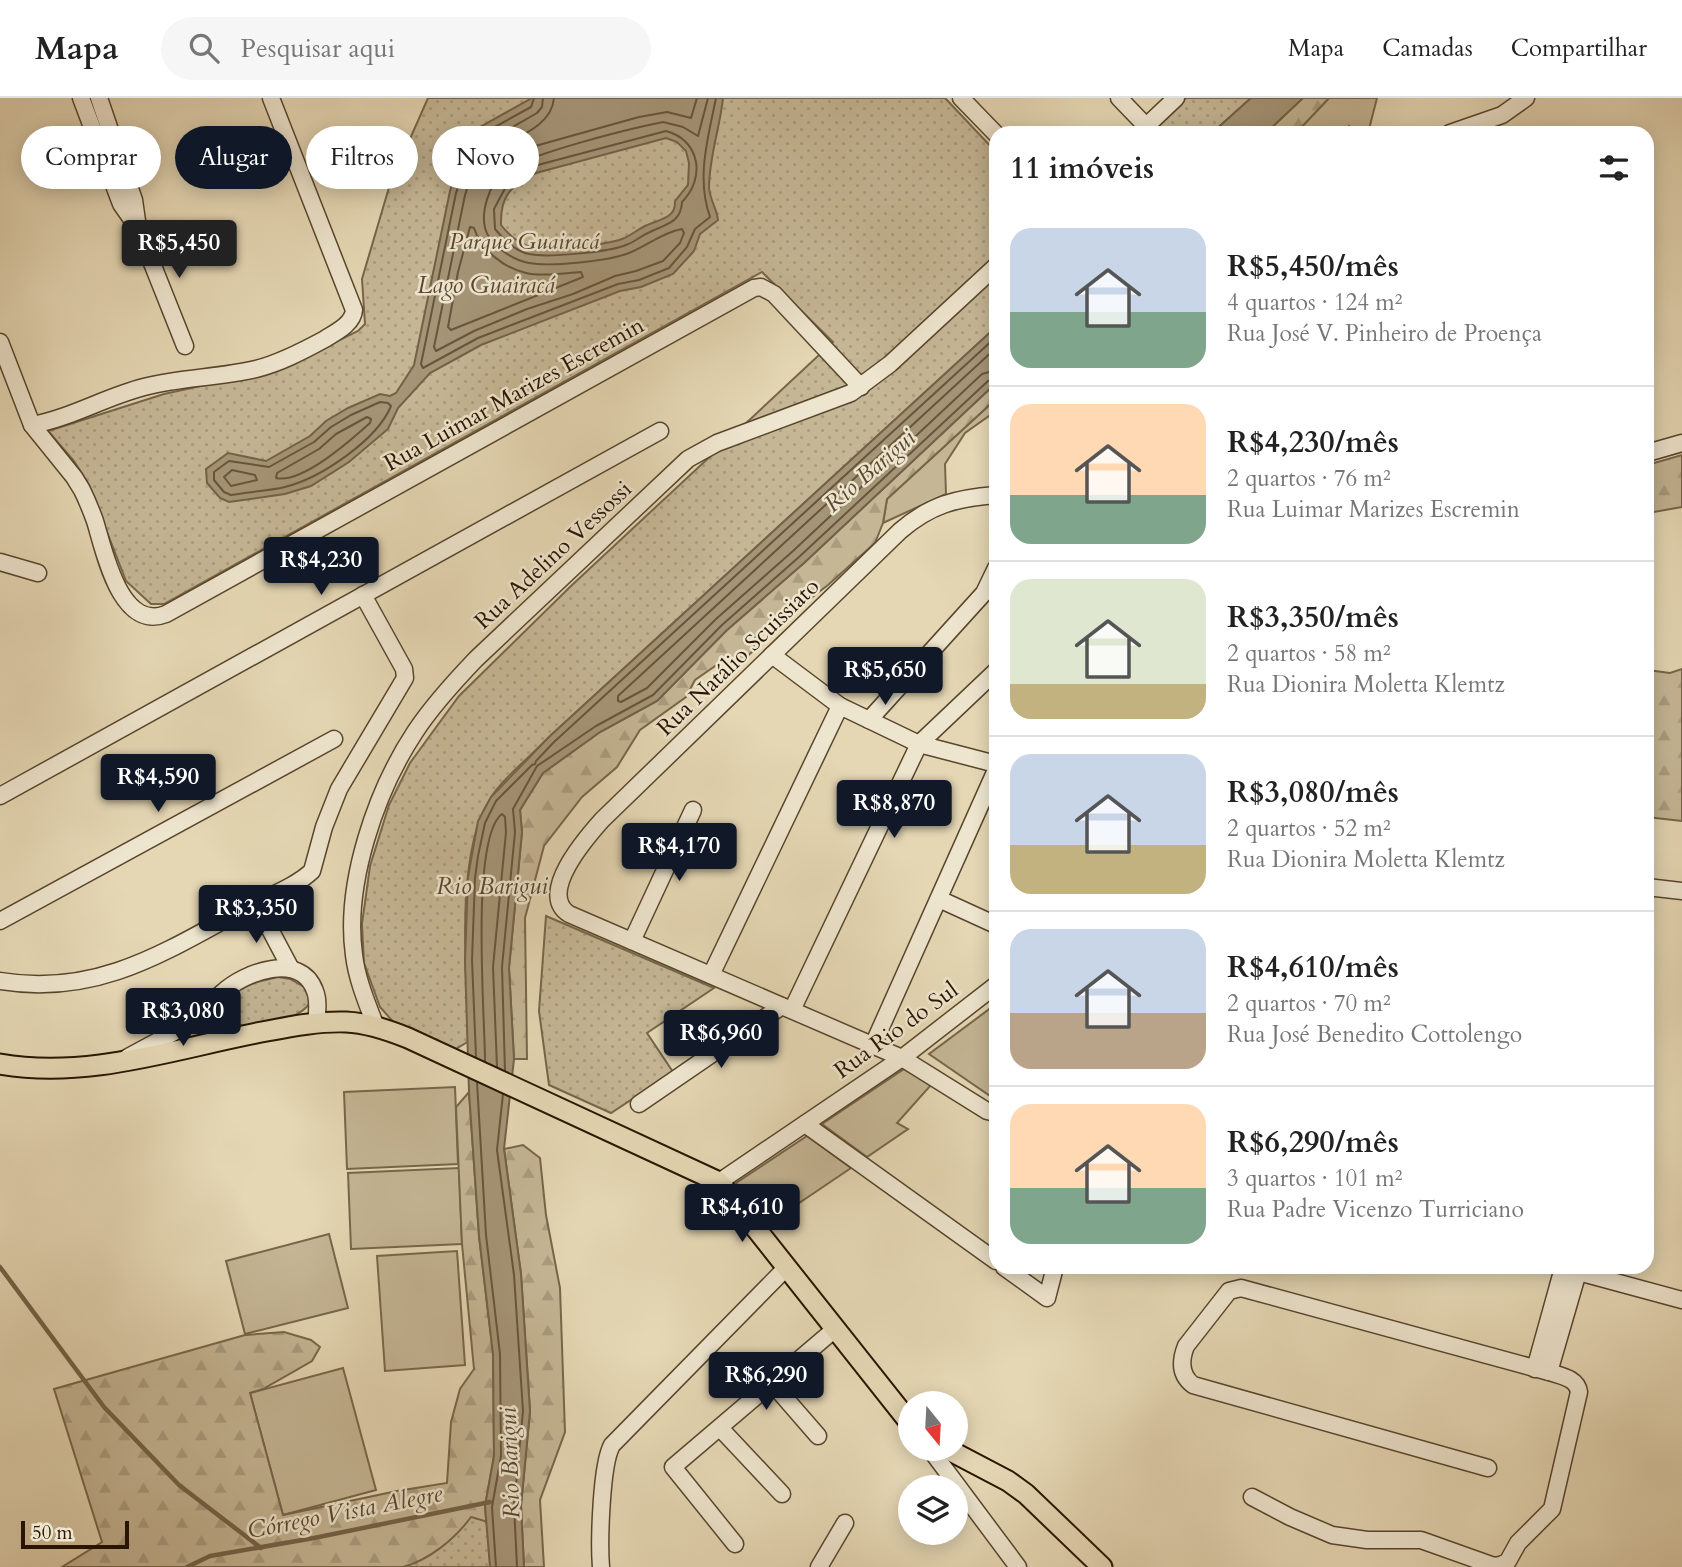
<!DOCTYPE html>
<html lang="pt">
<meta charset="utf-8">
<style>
body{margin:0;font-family:Cardo,serif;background:#f6f6f6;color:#222;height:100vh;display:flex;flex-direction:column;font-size:26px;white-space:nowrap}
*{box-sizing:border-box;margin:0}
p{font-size:23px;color:#767676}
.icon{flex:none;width:38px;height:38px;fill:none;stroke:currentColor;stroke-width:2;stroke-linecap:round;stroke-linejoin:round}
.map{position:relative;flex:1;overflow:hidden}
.panel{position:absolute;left:989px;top:28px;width:665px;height:1148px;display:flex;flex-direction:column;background:#fff;border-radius:21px;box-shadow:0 4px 18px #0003}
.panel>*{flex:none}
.guide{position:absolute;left:21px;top:28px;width:665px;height:63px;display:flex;gap:14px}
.needle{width:46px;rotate:162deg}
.tools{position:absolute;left:898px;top:1293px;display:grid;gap:14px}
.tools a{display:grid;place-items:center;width:70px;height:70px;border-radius:50%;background:#fff;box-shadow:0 4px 18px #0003;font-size:35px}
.scale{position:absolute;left:21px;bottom:18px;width:108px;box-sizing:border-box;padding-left:7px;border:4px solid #291500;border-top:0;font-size:19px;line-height:24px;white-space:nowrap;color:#291500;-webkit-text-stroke:5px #eee5ce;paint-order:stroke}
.price{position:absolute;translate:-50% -60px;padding:0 16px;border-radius:7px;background:#111827;color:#fff;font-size:23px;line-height:46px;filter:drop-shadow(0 2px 4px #0008)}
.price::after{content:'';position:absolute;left:50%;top:42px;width:21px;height:16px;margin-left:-10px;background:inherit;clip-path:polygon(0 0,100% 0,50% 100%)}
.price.active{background:#222;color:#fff}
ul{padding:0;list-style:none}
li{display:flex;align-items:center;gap:21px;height:175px;padding:0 21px}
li+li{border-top:2px solid #e0e0e0}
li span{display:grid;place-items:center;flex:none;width:196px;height:140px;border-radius:21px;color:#555}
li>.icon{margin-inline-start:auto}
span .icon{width:84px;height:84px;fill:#fffc;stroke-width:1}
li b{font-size:30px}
h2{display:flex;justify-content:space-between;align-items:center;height:84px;padding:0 21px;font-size:30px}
.pill{padding:0 24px;border-radius:32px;background:#fff;box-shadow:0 4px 18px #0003;font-size:24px;line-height:63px}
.pill.active{background:#111827;color:#fff}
header{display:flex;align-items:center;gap:42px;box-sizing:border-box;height:98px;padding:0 35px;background:#fff;border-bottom:2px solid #e0e0e0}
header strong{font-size:33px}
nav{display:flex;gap:38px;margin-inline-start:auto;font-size:24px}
.search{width:490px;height:63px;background:#f6f6f6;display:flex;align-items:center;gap:18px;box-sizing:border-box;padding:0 24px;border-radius:38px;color:#767676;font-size:26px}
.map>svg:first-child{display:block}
.green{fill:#c5b695;stroke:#77664a;stroke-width:2}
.forest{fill:url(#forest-firs);stroke:#77664a;stroke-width:2}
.park{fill:url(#park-dots);stroke:#77664a;stroke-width:2}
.water{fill:#a59577;stroke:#736247;stroke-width:2;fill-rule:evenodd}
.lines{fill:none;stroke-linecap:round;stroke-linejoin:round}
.shore{stroke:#67553c;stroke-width:2}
.stream{stroke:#736247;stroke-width:4.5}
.minor-casing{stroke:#58462d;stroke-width:19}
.major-casing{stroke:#291500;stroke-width:23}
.minor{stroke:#eee5ce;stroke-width:16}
.major{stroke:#e5d7b4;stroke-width:19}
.labels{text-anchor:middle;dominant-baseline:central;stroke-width:5;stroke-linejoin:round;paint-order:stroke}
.park-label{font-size:23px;font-style:italic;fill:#58452d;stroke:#eee5ce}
.street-label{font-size:23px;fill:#291500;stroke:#eee5ce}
.water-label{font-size:24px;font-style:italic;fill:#5b4830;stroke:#eee5ce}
</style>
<header>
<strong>Mapa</strong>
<div class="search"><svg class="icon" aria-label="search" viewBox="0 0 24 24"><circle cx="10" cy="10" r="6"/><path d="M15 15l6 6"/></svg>Pesquisar aqui</div>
<nav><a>Mapa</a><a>Camadas</a><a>Compartilhar</a></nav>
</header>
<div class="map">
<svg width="1682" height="1469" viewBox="0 0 1682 1469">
<defs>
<pattern id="forest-firs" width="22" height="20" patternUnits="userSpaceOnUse" patternTransform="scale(1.75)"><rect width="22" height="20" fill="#c5b695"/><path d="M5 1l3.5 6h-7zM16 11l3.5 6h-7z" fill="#a99c7f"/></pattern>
<pattern id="park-dots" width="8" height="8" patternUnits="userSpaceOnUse" patternTransform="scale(1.75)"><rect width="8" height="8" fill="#c5b695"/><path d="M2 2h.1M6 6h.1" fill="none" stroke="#a99c7f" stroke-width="1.8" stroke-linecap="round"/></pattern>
</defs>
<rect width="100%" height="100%" fill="#e5d7b4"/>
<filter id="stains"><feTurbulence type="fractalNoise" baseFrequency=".00286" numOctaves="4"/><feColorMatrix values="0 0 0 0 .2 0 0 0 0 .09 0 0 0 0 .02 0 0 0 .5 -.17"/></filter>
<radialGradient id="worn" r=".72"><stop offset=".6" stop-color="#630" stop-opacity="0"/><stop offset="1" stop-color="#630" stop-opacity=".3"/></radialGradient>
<g class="green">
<path d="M1329,0H1377L1368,35H1356L1349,28L1345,35H1296Z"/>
<path d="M996,301V313L965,335L945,366L946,396L883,425L887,401Z"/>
<path d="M996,906V1002L929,956Z"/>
<path d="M904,971L931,987L897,1025L908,1031L867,1059L822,1026Z"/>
<path d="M455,989L458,1066L347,1071L344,994Z"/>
<path d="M807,1038L851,1070L768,1126L736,1085Z"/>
<path d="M459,1070L462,1146L351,1151L348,1075Z"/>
<path d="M329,1136L348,1210L245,1236L226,1163Z"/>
<path d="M457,1153L465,1267L385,1273L377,1158Z"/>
<path d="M343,1270L376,1392L283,1417L250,1295Z"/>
</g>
<g class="forest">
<path d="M1303,0H1329L1296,35H1266Z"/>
<path d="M996,285V301L887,401L883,425L875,445L828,487L798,510L787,512L754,540V552L740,565L721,564L695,582L686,599L640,632L617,669L582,699L544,748L525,820L527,961H514L509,870L522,734L520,712L543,675L600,634L657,603L727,532L804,465Z"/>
<path d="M1682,357V409L1648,415L1647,419V367Z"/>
<path d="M1682,571V723L1647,719V572L1670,575Z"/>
<path d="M469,994L479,1138L493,1256L494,1358L485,1408L490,1469H62L102,1444L54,1291L245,1237L284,1234L311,1242L320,1249L312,1263L263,1291L250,1295L283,1417L397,1393L447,1385L451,1324L460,1291L474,1271L462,1146L456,1009Z"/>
<path d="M523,1047L540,1060L546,1117L560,1190L565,1334L540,1402L544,1469H524L521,1408L530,1313L521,1176L504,1051Z"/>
</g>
<g class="park">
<path d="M428,0H945L996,54V229L549,639C532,657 502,681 490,701C455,754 466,880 469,943L456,951L396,927L380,909L364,865L362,826L370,768L389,707L410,665L459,598L571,488L833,244L762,174L164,506H151L126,483L88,385L74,363L48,333L164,296L268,273L293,265L358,233L365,226L362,181L390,86Z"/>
<path d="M1186,0H1251L1212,35H1148Z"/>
<path d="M546,818L714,890L647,935L673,974L611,1015L549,987L539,913Z"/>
<path d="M278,879L290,881L306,890L311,903C299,925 261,925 240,929L232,926L226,913L230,897L244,887Z"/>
<path d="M471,1419L485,1423L490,1430L491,1469H403C429,1462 455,1441 471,1419Z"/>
</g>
<g class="water">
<path d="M532,0H723C720,30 709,59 709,90C710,102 717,111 718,122L700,136L694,153L673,176L641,189L620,193L481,247L430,275L398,310L388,331L349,364L311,388L285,396L229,404L220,400L207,385L206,371L228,355L266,363L310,338L326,323L348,310L380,296L390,298L396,295L414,267L450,93L466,43L480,29ZM666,40L677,44L686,53L689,65L688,87L675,103C676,121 659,121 645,128C637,132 630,138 622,141C605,147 548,153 531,149C518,146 509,137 501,127C500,98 511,87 536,75Z"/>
<path d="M1251,0H1303L1266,35H1212Z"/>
<path d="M996,229V285L804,465L727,532L657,603L600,634L543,675L520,712L522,734L509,870L514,961L504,1051L521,1176L530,1313L521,1408L524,1469H490L485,1408L494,1358L493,1256L479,1138L469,994L465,863L468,779L478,723L491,699L549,639Z"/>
</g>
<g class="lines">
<g class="shore">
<path d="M534,0L531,9L484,35L472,47L456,95L421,266L423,270L478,240L618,186L639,182L669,170L687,149L695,131L710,119C696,80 708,40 716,0"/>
<path d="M543,0L542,9L537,15L490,42L480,52L465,97L434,249L436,253L474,233L527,211L573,196L615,178L636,173L663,163L680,145L684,135L682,131C663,134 647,148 629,155C609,163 551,169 529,165C513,162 489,147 485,130C481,113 489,88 502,76C521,57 633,30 663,24L683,29L698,38L708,0"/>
<path d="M554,0C552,28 517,39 496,51L489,58L487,71L491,72L500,64L528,50L639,19L667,14L691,20L697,0"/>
<path d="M666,33C700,42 706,80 682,104C681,125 666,126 650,134C642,137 635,144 626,147C609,154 547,160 529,156C515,153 504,142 495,131L494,111L510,81L534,68Z"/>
<path d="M470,129L474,130C481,152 504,170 526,175C543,179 564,175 581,174L583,179L451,232L448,229L458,174Z"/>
<path d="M996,250L618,598V603L621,604L647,590L716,521L793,453L982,276L996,272"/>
<path d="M380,304L388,305L391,308C377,342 321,380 285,389C268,393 248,394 231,397L224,394L214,382V374L229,363L269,369L314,344L331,329L351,317Z"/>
<path d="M367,319L371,321L370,325C351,342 302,386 276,380L277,375L319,351L336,336Z"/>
<path d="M232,372L255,377L257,382L231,388L224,379Z"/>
<path d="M476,959L472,862L475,780L478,758L485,725L496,703L532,667L535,666L536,663L554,644L996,239"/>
<path d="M485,963C485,920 470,740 502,716L505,719L506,734L493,869L497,969"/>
<path d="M505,973L502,869L515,734L513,711L537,668L596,628L653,597L722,527L799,459L988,283L996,280"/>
<path d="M477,984L486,1137L500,1256L501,1358L492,1409L496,1469"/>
<path d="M503,996L497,1052L514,1177L523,1313L514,1407L517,1469"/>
</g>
<g class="stream">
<path d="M0,1169L104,1309L179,1387L261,1450"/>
<path d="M187,1469L210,1458L314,1440L490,1404"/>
</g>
<g class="minor-casing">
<g id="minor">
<path d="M81,0L121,106L135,126"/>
<path d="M99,0L134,102L138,130L185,248"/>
<path d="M961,0L996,36"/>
<path d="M1119,0L1146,28"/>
<path d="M1139,35L1176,0"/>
<path d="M1450,35L1502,17L1526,0"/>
<path d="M0,244L32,327L74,379L82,392C87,402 91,412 95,423C104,452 120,534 166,516L754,190L761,189L774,196L861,289"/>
<path d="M32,327C71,320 105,299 144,289C181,279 219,280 256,271C280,265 303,253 325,241C336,234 353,226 354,212L271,0"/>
<path d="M1647,355L1682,345"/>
<path d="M996,397C956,400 930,407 900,433L602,722C586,740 537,796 569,816L902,960L987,1013L996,1015"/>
<path d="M0,464L38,475"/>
<path d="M772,557L840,608L919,646L996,666"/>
<path d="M869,622L984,495L996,470"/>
<path d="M0,698L660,333"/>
<path d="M1647,789L1682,793"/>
<path d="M939,801L996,827"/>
<path d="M256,805L291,871"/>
<path d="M0,823L334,641"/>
<path d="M632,843L693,712"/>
<path d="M711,877L840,608"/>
<path d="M0,883C97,899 165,854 246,810C267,799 295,789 312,773L324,729L339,691L405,580L404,571L363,497"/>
<path d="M792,912L919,646L996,573"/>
<path d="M376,929C367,905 357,882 354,857C344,786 376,693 415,634C432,608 454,584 476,561L688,361L717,345L851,295L890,266L996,168"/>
<path d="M231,940L221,918L222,895C244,874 301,853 315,893C319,903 317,915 316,926"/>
<path d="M873,947L996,672"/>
<path d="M128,959L180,931L222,895"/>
<path d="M639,1006L782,908"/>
<path d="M805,1026L996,1163"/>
<path d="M719,1084L902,960L996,887"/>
<path d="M1004,1169L1047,1200L1055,1169"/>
<path d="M1560,1169L1682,1202"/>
<path d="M1535,1271L1563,1170"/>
<path d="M1549,1274L1578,1174"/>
<path d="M772,1285L818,1338"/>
<path d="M720,1330L782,1396"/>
<path d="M930,1351L1018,1469"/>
<path d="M1252,1399L1290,1419L1332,1437L1367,1442H1421L1494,1468L1501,1467L1508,1463L1518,1445L1552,1411L1579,1294C1577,1280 1561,1278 1549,1274L1241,1190L1229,1193L1186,1248C1180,1263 1180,1277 1193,1287L1488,1370"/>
<path d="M735,1446L673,1369L835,1231"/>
<path d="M601,1469C599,1445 601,1366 612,1347L787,1169"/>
<path d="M819,1469L845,1425"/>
</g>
</g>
<g class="major-casing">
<g id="major">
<path d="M0,966C90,982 179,949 267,933C293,928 320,923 346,924C368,925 388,932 408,940L719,1084L910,1325"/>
<path d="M947,1351L1008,1383L1026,1396L1102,1469"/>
</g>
</g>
<use href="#minor" class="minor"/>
<use href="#major" class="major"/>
</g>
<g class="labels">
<g class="park-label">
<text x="524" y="143">Parque Guairacá</text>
</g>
<g class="street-label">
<text transform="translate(514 296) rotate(-29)">Rua Luimar Marizes Escremin</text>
<text transform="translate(553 457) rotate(-43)">Rua Adelino Vessossi</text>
<text transform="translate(738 559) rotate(-44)">Rua Natálio Scuissiato</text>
<text transform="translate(896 932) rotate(-36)">Rua Rio do Sul</text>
</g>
<g class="water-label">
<text x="486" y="187">Lago Guairacá</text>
<text transform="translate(870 373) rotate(-41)">Rio Barigui</text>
<text x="492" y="788">Rio Barigui</text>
<text transform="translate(510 1365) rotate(-92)">Rio Barigui</text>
<text transform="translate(345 1414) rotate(-11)">Córrego Vista Alegre</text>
</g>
</g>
<rect width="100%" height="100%" filter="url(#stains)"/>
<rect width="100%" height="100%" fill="url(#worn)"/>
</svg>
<div class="tools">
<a><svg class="needle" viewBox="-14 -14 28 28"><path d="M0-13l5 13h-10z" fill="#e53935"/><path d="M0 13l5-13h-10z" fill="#767676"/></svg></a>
<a><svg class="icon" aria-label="layers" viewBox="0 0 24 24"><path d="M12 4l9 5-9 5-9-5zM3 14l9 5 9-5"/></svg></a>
</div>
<div class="scale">50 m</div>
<b class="price active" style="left:179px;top:182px">R$5,450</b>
<b class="price" style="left:321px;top:499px">R$4,230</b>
<b class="price" style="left:885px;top:609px">R$5,650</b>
<b class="price" style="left:158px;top:716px">R$4,590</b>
<b class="price" style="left:894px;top:742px">R$8,870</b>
<b class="price" style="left:679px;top:785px">R$4,170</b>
<b class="price" style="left:256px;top:847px">R$3,350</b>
<b class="price" style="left:183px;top:950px">R$3,080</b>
<b class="price" style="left:721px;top:972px">R$6,960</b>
<b class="price" style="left:742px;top:1146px">R$4,610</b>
<b class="price" style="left:766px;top:1314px">R$6,290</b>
<div class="guide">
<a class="pill">Comprar</a>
<a class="pill active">Alugar</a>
<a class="pill">Filtros</a>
<a class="pill">Novo</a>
</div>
<section class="panel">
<h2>11 imóveis<svg class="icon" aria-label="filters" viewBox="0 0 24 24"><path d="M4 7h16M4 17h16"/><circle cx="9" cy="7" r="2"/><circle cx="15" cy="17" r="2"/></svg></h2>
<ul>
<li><span style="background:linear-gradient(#c9d6e8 60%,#7fa58c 0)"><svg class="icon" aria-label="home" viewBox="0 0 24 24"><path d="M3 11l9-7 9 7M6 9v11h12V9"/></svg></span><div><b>R$5,450/mês</b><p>4 quartos · 124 m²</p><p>Rua José V. Pinheiro de Proença</p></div></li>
<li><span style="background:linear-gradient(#ffd9b3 65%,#7fa58c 0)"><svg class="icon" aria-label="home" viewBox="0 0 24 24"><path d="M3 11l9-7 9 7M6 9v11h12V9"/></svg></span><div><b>R$4,230/mês</b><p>2 quartos · 76 m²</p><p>Rua Luimar Marizes Escremin</p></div></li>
<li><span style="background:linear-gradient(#dfe7d0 75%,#c2b280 0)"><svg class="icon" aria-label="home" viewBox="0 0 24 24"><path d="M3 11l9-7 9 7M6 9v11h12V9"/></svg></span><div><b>R$3,350/mês</b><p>2 quartos · 58 m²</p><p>Rua Dionira Moletta Klemtz</p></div></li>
<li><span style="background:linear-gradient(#c9d6e8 65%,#c2b280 0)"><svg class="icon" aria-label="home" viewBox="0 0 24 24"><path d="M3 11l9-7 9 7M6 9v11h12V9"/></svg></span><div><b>R$3,080/mês</b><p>2 quartos · 52 m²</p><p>Rua Dionira Moletta Klemtz</p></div></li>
<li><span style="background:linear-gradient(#c9d6e8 60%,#b9a48a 0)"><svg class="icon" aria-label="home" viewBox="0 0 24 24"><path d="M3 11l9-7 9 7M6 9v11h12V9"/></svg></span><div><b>R$4,610/mês</b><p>2 quartos · 70 m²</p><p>Rua José Benedito Cottolengo</p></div></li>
<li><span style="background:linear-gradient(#ffd9b3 60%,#7fa58c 0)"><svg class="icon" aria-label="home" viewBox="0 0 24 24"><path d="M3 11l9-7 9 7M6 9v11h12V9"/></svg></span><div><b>R$6,290/mês</b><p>3 quartos · 101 m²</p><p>Rua Padre Vicenzo Turriciano</p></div></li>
</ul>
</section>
</div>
